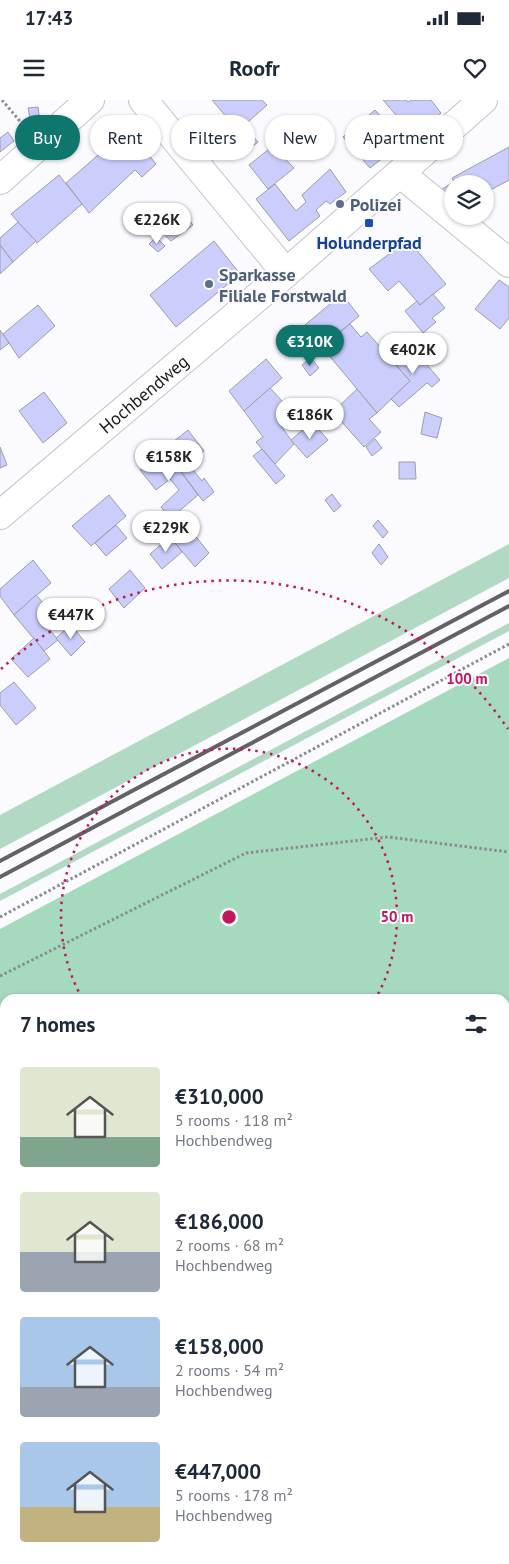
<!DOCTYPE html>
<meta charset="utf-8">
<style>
body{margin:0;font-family:"PT Sans",sans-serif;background:#f2f2f3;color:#1f2937;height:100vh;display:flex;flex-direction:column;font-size:19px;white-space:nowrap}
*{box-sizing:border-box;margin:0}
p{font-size:16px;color:#747a83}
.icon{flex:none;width:28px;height:28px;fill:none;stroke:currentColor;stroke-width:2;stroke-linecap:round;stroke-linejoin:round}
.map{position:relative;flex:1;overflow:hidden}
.panel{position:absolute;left:0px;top:894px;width:510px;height:571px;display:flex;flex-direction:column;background:#fff;border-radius:15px 15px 0 0;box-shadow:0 1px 4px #0004}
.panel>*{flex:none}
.hud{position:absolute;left:15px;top:15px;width:480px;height:45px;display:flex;gap:10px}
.tools{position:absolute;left:444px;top:75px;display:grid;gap:10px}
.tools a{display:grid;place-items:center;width:50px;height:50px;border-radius:50%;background:#fff;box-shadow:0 1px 4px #0004;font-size:25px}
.price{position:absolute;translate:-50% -42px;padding:0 11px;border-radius:18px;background:#fff;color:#222;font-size:16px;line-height:32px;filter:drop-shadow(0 1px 2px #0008)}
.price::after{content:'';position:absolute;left:50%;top:30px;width:15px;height:11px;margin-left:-8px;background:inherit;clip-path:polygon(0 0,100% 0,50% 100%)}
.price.active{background:#0f766e;color:#fff}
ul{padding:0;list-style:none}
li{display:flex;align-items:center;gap:15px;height:125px;padding:0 20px}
li span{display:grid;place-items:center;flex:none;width:140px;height:100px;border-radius:5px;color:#555}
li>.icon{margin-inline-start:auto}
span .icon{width:60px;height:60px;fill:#fffc;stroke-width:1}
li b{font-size:21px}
h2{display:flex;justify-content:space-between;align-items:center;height:60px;padding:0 20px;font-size:21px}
.tag{padding:0 18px;border-radius:22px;background:#fff;box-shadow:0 1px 4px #0004;font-size:18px;line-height:45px}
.tag.active{background:#0f766e;color:#fff}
.status{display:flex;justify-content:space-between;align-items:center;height:35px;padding:0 25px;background:#fff;direction:ltr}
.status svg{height:14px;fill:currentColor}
header{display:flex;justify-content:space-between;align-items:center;height:65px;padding:0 20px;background:#fff;font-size:22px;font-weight:700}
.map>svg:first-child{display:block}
.green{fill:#b1d9c3}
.forest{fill:#a5dabe}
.building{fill:#cbcdfd;stroke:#9e9fa3}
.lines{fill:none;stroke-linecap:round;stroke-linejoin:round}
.minor-casing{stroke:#c5c5c9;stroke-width:30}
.path{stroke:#8c8c90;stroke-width:3;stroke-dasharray:2.5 2.5;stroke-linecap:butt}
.minor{stroke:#fff;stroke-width:28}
.rail{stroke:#626265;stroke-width:4}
.ring{fill:none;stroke:#c2185b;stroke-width:2.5;stroke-dasharray:2.5 5}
.service-dot{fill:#5c6f8a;stroke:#fafaff;stroke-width:2}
.transit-dot{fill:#1a4fb4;stroke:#fafaff;stroke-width:2}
.labels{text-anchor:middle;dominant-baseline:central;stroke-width:4;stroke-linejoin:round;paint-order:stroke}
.service-label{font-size:18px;font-weight:bold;fill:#4e5e75;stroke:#fafaff;text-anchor:start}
.transit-label{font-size:18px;font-weight:bold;fill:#164399;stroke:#fafaff}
.street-label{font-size:18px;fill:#1b1b1d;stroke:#fafaff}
.centre{fill:#c2185b;stroke:#fafaff;stroke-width:2.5}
.ring-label{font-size:15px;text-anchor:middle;font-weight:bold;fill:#c2185b;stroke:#fafaff;stroke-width:4;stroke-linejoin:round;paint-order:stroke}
</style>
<div class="status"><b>17:43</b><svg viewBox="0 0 49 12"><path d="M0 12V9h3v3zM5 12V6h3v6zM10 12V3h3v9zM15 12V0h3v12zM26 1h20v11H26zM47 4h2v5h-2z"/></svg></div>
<header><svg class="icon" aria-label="menu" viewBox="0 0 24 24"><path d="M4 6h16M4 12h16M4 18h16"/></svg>Roofr<svg class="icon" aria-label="heart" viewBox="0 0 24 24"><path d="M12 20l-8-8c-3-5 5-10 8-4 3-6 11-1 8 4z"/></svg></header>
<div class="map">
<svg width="509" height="1464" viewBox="0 0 509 1464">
<rect width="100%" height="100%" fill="#fafaff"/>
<g class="green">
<path d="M509,444V478L0,749V715Z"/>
<path d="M509,523V531L0,801V794Z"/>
<path d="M0,1279L5,1281V1460H57L56,1464H0Z"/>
</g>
<path class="forest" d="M509,558V1464H56L57,1460H505V899H5V1281L0,1279V829Z"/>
<g class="building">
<path d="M212,0H262L267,5L238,31Z"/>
<path d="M383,0H406L408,2L411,0H431L441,13L414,36Z"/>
<path d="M38,7L40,22L31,23L28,8Z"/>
<path d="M375,10L398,35L383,47L389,53L370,68L343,37Z"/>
<path d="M285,18L292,27L276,42L268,32Z"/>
<path d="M244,26L258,42L241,56L228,41Z"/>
<path d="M128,29L156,64L142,77L135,70L89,113L66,83Z"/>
<path d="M8,32L14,41L0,52V38Z"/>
<path d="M273,46L294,68L268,89L249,65Z"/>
<path d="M509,47V80L485,93V84H455L452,78Z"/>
<path d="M330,69L346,92L330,104L326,101L316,110L320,116L289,141L256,99L275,84L296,111L306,102L302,95Z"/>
<path d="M59,75L82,104L37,143L11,114Z"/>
<path d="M454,82L455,84H452V105L437,92Z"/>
<path d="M181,109L193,125L171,141L157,128Z"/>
<path d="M18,122L36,141L13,162L0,145V138Z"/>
<path d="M156,137L165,146L158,152L149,144Z"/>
<path d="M408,140L446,184L420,205L399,181L388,191L369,169Z"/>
<path d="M214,141L240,174L176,227L150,195Z"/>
<path d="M0,145L13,162L0,174Z"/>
<path d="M499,180L509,187V218L500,229L475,209Z"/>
<path d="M342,194L359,216L322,247L305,225Z"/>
<path d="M433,194L445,208L432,218L436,222L423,233L405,211L417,201L420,205Z"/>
<path d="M38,205L55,226L19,258L3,234Z"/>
<path d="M350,224L361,237L367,232L410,281L377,313L322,247Z"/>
<path d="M0,230L9,243L0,250Z"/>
<path d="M410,245L440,280L432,287L427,283L399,307L391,299L410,281L392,260Z"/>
<path d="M311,258L319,268L310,276L302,265Z"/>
<path d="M266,259L282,278L244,311L229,291Z"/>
<path d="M270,288L294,314L281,326L294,344L275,364L256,342L263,337L244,311Z"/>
<path d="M357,289L377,313L369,319L381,332L364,347L333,312Z"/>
<path d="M44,292L67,323L43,343L19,311Z"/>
<path d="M425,312L442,318L437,338L421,334Z"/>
<path d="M312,322L328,340L307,358L291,340Z"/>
<path d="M188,330L204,351L189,365L202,381L204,378L214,392L203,401L164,349Z"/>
<path d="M375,339L382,348L372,356L366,347Z"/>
<path d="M0,347L7,365L0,368Z"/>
<path d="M164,349L198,395L170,419L161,407L179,390L170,379L156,390L140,370Z"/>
<path d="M262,349L285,376L276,384L253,356Z"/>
<path d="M399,362H415L416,379H399Z"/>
<path d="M332,394L341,406L334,412L325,400Z"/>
<path d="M109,395L126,416L91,446L72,426Z"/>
<path d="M378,420L388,432L383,438L373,426Z"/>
<path d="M186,424L209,453L195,467L170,437Z"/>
<path d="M116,425L127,438L106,456L95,443Z"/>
<path d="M170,437L182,452L162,469L150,454Z"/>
<path d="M379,444L388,457L381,465L372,453Z"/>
<path d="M33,460L51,483L14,515L0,496V489Z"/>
<path d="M130,470L145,488L124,508L109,489Z"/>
<path d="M36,495L47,507L38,515L58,540L44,551L14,515Z"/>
<path d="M71,525L85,542L71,556L56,538Z"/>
<path d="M34,538L50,559L28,577L11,559Z"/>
<path d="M14,582L36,608L16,625L0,605V593Z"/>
</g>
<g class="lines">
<g class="minor-casing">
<g id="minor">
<path d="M143,0L286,173"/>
<path d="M401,74L509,163"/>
<path d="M0,80L90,0"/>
<path id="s1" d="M0,415L286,173L483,0"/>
</g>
</g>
<g class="path">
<path d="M2,0L24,26"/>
<path d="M0,817L509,544"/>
<path d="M0,876L246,753L388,737L509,752"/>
<path d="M0,922L5,923"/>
<path d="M505,1084L509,1085"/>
<path d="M472,1460L475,1464"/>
</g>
<use href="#minor" class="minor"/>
<g class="rail">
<path d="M0,761L509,491"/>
<path d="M0,777L509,506"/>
</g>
</g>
<g class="ring">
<path d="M82 898A168 168 0 1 1 376 898"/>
<path d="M1 569A337 337 0 0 1 508 629"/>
</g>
<g class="service-dot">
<circle cx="340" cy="104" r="5"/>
<circle cx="209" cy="184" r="5"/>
</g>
<rect class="transit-dot" x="364" y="118" width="10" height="10" rx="2.5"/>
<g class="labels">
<g class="service-label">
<text x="350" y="104">Polizei</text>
<text x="219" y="174">Sparkasse<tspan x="219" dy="21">Filiale Forstwald</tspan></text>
</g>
<g class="transit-label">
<text x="369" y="142">Holunderpfad</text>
</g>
<g class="street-label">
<text stroke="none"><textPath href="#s1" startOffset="188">Hochbendweg</textPath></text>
</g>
</g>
<circle cx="229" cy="817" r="8" class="centre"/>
<g class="ring-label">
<text x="467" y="584">100 m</text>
<text x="397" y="822">50 m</text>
</g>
</svg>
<div class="tools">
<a><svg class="icon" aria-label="layers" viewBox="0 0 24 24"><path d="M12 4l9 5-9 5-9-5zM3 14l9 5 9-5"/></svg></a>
</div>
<b class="price" style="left:157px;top:145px">€226K</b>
<b class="price active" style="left:310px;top:267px">€310K</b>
<b class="price" style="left:413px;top:275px">€402K</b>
<b class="price" style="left:310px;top:340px">€186K</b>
<b class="price" style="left:169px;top:382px">€158K</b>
<b class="price" style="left:166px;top:453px">€229K</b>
<b class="price" style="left:71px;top:540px">€447K</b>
<div class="hud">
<a class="tag active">Buy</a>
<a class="tag">Rent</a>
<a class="tag">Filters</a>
<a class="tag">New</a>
<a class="tag">Apartment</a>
</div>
<section class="panel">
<h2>7 homes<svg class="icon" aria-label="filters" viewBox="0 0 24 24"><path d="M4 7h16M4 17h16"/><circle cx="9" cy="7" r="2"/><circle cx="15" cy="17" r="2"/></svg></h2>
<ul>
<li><span style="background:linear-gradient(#dfe7d0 70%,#7fa58c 0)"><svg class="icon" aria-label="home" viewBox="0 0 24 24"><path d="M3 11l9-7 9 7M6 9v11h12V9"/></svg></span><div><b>€310,000</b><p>5 rooms · 118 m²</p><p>Hochbendweg</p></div></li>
<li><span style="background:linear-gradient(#dfe7d0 60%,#9aa5b1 0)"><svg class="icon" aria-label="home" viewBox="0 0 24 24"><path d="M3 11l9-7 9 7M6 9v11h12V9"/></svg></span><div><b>€186,000</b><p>2 rooms · 68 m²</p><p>Hochbendweg</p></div></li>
<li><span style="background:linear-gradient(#a9c7e8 70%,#9aa5b1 0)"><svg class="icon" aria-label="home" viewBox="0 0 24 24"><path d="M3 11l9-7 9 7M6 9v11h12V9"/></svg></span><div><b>€158,000</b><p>2 rooms · 54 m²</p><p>Hochbendweg</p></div></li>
<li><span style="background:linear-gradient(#a9c7e8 65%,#c2b280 0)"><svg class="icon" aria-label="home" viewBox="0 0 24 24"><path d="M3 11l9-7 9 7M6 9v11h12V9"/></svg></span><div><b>€447,000</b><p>5 rooms · 178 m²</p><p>Hochbendweg</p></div></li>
</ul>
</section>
</div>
